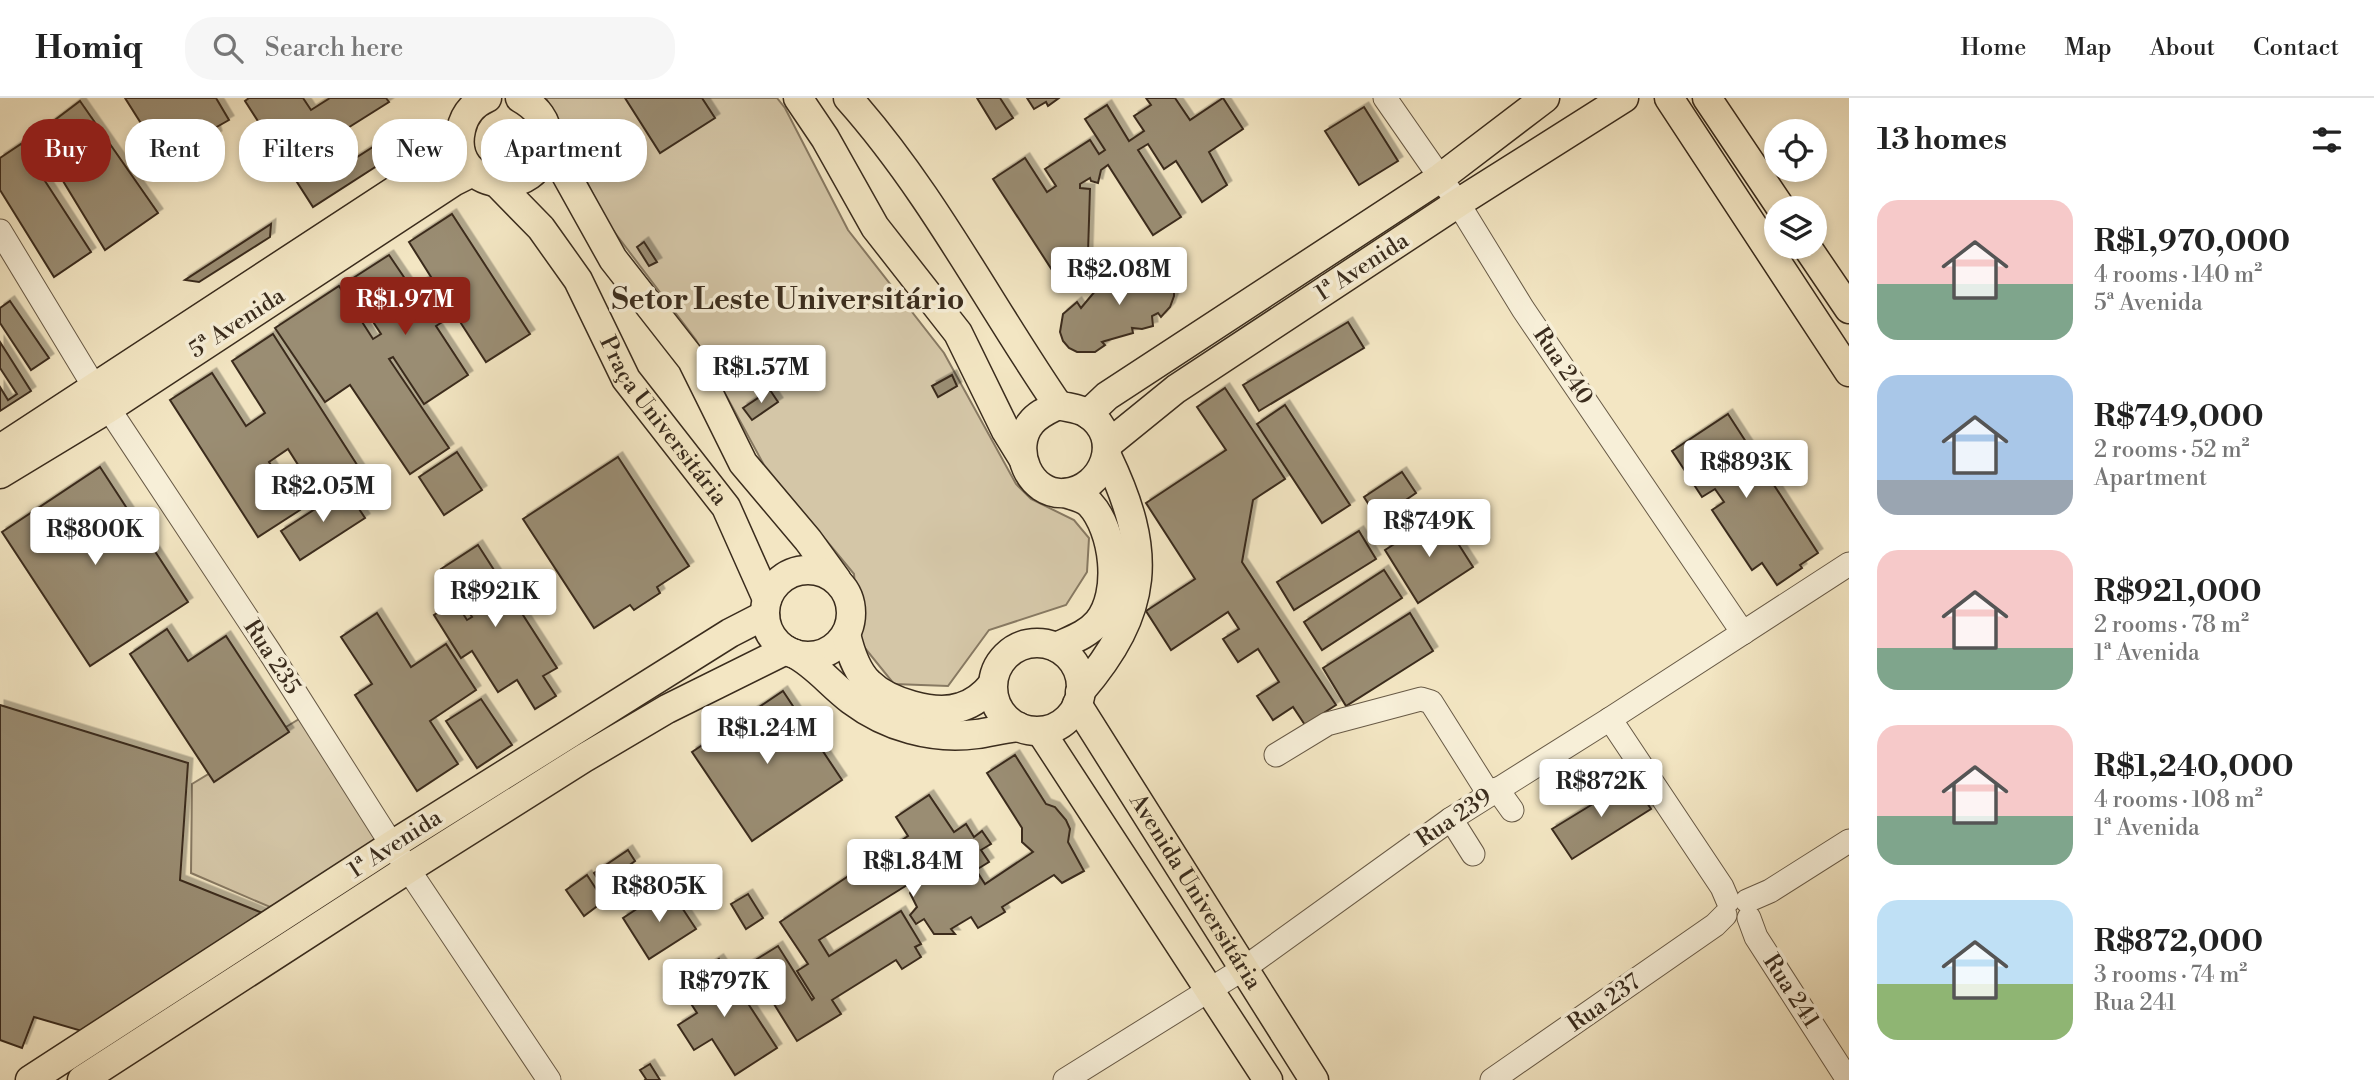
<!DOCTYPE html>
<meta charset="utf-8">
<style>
body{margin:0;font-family:"Libre Bodoni",serif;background:#f6f6f6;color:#222;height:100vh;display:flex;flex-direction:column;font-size:26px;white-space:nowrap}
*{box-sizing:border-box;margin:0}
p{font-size:23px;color:#767676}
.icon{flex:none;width:38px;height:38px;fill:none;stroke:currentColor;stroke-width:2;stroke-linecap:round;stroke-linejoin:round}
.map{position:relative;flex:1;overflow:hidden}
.panel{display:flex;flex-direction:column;background:#fff;width:525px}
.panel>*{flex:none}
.hud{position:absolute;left:21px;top:21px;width:665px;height:63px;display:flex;gap:14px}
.tools{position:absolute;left:1764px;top:21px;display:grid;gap:14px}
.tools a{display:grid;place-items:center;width:63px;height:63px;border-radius:50%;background:#fff;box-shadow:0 4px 10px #0003;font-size:35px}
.price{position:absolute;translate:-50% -60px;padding:0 16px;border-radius:7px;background:#fff;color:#222;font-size:23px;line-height:46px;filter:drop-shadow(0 2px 4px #0008)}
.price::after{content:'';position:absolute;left:50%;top:42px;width:21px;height:16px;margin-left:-10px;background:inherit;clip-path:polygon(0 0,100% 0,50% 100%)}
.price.on{background:#8f2418;color:#fff}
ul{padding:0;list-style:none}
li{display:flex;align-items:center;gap:21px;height:175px;padding:0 28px}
li span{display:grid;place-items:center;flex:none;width:196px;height:140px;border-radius:21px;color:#555}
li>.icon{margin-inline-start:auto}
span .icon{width:84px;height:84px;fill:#fffc;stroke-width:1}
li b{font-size:30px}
h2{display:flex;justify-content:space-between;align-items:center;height:84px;padding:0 28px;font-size:30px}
.chip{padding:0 24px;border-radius:28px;background:#fff;box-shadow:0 4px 10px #0003;font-size:24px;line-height:63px}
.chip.on{background:#8f2418;color:#fff}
header{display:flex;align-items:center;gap:42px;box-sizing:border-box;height:98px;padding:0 35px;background:#fff;border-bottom:2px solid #e0e0e0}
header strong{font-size:33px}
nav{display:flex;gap:38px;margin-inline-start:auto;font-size:24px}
.search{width:490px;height:63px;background:#f6f6f6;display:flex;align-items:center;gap:18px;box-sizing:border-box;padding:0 24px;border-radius:28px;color:#767676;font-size:26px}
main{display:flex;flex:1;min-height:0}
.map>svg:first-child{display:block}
.green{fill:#d4c6a7;stroke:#877962;stroke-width:2}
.building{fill:#9a8d73;stroke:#3a2c1d;stroke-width:2;filter:url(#shadow)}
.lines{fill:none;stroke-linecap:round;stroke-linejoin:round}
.minor-casing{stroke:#685a46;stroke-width:25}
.major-casing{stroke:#3a2c1d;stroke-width:31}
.minor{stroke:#f7efd8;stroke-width:23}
.major{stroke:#f3e6c3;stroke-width:28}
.labels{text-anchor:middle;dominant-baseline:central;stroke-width:7;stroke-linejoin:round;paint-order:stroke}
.street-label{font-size:23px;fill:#3a2c1d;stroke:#f7efd8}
.district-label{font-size:30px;font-weight:bold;fill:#3a2c1d;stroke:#f7efd8}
</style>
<header>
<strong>Homiq</strong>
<div class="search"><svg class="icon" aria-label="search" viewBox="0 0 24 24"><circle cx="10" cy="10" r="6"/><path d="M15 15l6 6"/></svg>Search here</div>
<nav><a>Home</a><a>Map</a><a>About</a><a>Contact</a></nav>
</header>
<main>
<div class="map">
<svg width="1849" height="982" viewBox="0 0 1849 982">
<defs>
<filter id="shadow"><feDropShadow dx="4.5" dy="-4.5" stdDeviation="0" flood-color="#0004"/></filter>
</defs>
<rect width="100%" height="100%" fill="#f3e6c3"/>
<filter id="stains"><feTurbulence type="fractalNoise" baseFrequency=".00286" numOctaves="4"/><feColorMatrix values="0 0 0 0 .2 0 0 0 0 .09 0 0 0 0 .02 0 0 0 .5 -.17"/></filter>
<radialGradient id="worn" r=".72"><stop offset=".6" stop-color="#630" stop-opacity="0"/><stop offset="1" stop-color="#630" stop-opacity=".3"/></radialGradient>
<g class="green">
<path d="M546,0H777L785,10L848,132L944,255L1016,386L1031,401L1074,422L1089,440L1087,474L1066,507L989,532L948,588L894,586L860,544L854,476L764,367L696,242L606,123Z"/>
<path d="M304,618L380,742L270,809L191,775L192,686Z"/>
</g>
<g class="building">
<path d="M125,0H216L229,22L215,30L217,37L168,68Z"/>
<path d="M249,0H303L311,12L330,0H386L389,4L316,50L332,75L401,31L411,46L313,109L245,3Z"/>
<path d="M625,0H702L715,20L660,55Z"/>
<path d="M977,0H1000L1013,20L996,31Z"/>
<path d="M1027,0H1059L1048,8L1046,4L1034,11Z"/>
<path d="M1146,0H1175L1190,22L1223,0L1243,31L1209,54L1227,87L1202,104L1176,63L1164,71L1148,46L1138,52L1181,119L1153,137L1108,67L1101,72L1098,85L1091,83L1090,80L1080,86V90L1090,91L1088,155L1098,171L1065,192L993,81L1025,60L1047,94L1056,88L1045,71L1090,42L1099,56L1105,52L1085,21L1107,7L1129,43L1144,33L1134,18L1151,7Z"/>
<path d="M80,3L158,115L105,152L35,37Z"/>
<path d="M1364,9L1398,63L1359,87L1325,33Z"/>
<path d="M21,46L91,154L54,179L0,92V60Z"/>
<path d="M452,116L530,236L486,264L455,216L436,228L468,277L424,306L393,259L389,261L449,350L410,376L350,287L325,304L275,230L339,188L373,241L381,236L347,184L389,157L412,191L431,179L409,144Z"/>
<path d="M271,126L270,139L199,184L185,182Z"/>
<path d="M644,144L657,164L649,168L637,149Z"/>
<path d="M1138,161L1149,162L1159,166L1167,173L1174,187V198L1170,209L1161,219L1158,215L1152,218L1153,228L1142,231L1132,230L1133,235L1105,243L1102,244L1105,247L1095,254H1077L1069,250L1063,243L1060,234L1063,216L1077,204L1081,210L1101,186L1105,188L1110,180L1119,172L1122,175L1129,170L1127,165Z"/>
<path d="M10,203L49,260L31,272L0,225V210Z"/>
<path d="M1348,224L1364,250L1259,313L1243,287Z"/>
<path d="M273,236L361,373L319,400L288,351L269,364L300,412L258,439L170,302L212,275L246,328L265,315L232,263Z"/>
<path d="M0,244L31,293L0,313V289L8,302L17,296L0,270Z"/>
<path d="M952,277L957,288L938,299L932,288Z"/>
<path d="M1225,290L1285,381L1253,402L1242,464L1336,607L1305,627L1293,609L1273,622L1257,598L1279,584L1258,551L1238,564L1223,541L1239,531L1228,514L1171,552L1146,513L1195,481L1146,405L1226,352L1197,309Z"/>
<path d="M770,292L778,304L752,322L743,310Z"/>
<path d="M1285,307L1350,407L1322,425L1257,326Z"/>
<path d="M1728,316L1818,455L1800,467L1802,470L1777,487L1762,465L1752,472L1712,412L1724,404L1715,391L1702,399L1672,353Z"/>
<path d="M457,354L482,392L444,417L419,379Z"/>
<path d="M618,359L689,468L657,489L660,495L634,512L630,507L594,530L523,421Z"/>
<path d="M100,369L188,504L90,568L2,434Z"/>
<path d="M1402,374L1416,395L1378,421L1364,399Z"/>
<path d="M346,391L365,420L300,462L281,433Z"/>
<path d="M1440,417L1473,469L1418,505L1385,452Z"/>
<path d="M1359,433L1376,461L1294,512L1277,484Z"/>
<path d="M478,447L557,570L543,578L556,598L535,611L517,582L498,594L472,553L461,560L434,517L455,503L467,522L472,519L441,471Z"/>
<path d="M1384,472L1402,500L1322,552L1304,524Z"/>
<path d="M377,515L411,569L446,546L476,592L430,623L458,666L417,693L355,597L372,586L341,539Z"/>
<path d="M1410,515L1433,553L1346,608L1323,570Z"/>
<path d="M167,531L188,563L226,538L289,634L214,684L130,556Z"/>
<path d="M783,593L842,682L752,743L692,654Z"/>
<path d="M481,601L512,647L477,670L446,623Z"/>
<path d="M0,607L188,665L180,782L265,816L92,936L34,919L22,950L0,942Z"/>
<path d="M1015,657L1046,706L1055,709L1066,722L1070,731L1068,744L1084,773L1062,785L1054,777L1002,809L1005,814L978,830L971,819L951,831L955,836H934L924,821L916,826L910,817L917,809L910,795L920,779L819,842L829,858L901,813L921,846L915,849L921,859L902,871L896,862L832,902L841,916L797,943L749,866L778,848L812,902L814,900L797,873L808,866L780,824L908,738L896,719L929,697L954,734L966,726L974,739L982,733L991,746L981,752L989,764L976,772L985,786L1033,754L1022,744V730L987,675Z"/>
<path d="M1632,682L1651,711L1572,761L1552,731Z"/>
<path d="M628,752L635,763L627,769L636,782L622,791L618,783L605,792L594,775Z"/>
<path d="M587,777L604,803L584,818L566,792Z"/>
<path d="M669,790L696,831L649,861L623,820Z"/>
<path d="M748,796L763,820L746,831L731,806Z"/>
<path d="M719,861L777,950L735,977L712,941L694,952L678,927L697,915L679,887Z"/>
<path d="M650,966L660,982H645L646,981L640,972Z"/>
</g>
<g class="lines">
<g class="minor-casing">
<g id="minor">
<path d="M1385,0L1458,105L1523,211L1743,535"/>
<path d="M0,133L95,290L269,553L392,747L549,982"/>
<path d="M1610,621L1722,789L1728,803"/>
<path d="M1276,657L1327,626L1421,601L1431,604L1489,696"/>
<path d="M1497,691L1512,712"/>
<path d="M1451,721L1473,756"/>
<path d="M1747,803L1770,793L1849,743"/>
<path d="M1749,820L1756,839L1848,982"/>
<path d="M1065,982L1243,871L1451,721L1610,621L1849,466"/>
<path d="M1492,982L1715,827L1725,817"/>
</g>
</g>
<g class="major-casing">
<g id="major">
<path d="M487,0C473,6 464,17 461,32C447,92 542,108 547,43C549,23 536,9 520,0"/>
<path d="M798,0L825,40L875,129L958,235L1006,333L1022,359"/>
<path d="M848,0C931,93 988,205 1058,307"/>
<path d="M1669,0L1849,274"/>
<path d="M1707,0L1781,110"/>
<path d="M548,37L555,57L613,161L692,262L743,365L808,442L837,482"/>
<path id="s1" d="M497,85L541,130L578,182L626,281L726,409L767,501"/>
<path d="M1807,149L1849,211"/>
<path d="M1058,307C1068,310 1079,310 1088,316C1124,340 1104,391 1065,395C1029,398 1010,350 1031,325C1038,316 1048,312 1058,307Z"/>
<path d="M1088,316L1107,298L1440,80L1545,0"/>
<path d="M1107,347L1176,291L1458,105L1624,0"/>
<path d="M0,351L437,65L460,52"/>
<path d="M0,376L109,310L453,84L473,74"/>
<circle cx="808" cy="515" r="43"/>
<path d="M846,536C850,553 856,573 869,585C888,604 935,618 961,609C974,605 984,597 992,587"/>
<circle cx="1037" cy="589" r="44"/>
<path d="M1056,549C1071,542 1087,537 1098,524C1122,495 1114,432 1090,406C1084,400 1073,398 1065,395"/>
<path d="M793,555C815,566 831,587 851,602C887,629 932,642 977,636C991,634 1005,630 1019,629"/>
<path d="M1080,594C1150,512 1153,454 1107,358"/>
<path id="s2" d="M1077,606L1314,982"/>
<path d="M1041,634L1268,982"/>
<path d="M30,982L392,747L730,535L765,517"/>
<path d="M82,982L408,771L584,660L667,611L786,552"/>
</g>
</g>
<use href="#minor" class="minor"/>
<use href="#major" class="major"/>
</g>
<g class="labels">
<g class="street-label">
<text transform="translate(1362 169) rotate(-33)">1ª Avenida</text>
<text transform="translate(237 225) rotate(-33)">5ª Avenida</text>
<text transform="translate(1563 268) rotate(56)">Rua 240</text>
<text stroke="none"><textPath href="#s1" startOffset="292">Praça Universitária</textPath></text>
<text transform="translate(272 559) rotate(57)">Rua 235</text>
<text transform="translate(1454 720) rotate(-34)">Rua 239</text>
<text transform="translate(395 746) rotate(-33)">1ª Avenida</text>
<text stroke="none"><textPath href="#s2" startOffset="222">Avenida Universitária</textPath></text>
<text transform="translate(1791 893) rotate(57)">Rua 241</text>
<text transform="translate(1604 905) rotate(-35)">Rua 237</text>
</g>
<g class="district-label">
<text x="788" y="202">Setor Leste Universitário</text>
</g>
</g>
<rect width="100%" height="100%" filter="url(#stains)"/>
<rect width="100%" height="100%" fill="url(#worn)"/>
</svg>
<div class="tools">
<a><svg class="icon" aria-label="locate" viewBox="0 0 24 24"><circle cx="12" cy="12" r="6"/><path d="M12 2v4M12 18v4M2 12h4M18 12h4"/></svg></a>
<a><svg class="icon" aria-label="layers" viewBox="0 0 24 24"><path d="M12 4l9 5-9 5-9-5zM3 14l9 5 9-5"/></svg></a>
</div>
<b class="price" style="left:1119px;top:209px">R$2.08M</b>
<b class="price on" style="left:405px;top:239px">R$1.97M</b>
<b class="price" style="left:761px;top:307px">R$1.57M</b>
<b class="price" style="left:1746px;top:402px">R$893K</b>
<b class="price" style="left:323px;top:426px">R$2.05M</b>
<b class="price" style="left:1429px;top:461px">R$749K</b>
<b class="price" style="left:95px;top:469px">R$800K</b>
<b class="price" style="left:495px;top:531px">R$921K</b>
<b class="price" style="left:767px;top:668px">R$1.24M</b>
<b class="price" style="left:1601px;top:721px">R$872K</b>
<b class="price" style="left:913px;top:801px">R$1.84M</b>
<b class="price" style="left:659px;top:826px">R$805K</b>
<b class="price" style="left:724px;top:921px">R$797K</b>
<div class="hud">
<a class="chip on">Buy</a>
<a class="chip">Rent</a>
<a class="chip">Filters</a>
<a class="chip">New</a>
<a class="chip">Apartment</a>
</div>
</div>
<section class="panel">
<h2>13 homes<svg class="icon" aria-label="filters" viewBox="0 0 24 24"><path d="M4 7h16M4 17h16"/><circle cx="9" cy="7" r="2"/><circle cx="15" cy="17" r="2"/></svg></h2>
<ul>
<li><span style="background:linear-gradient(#f6c9c9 60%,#7fa58c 0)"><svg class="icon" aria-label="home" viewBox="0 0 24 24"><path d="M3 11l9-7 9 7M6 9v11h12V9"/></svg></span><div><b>R$1,970,000</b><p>4 rooms · 140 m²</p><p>5ª Avenida</p></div></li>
<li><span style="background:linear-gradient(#a9c7e8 75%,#9aa5b1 0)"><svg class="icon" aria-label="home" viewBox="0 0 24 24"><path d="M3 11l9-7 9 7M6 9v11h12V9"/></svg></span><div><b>R$749,000</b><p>2 rooms · 52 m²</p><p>Apartment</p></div></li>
<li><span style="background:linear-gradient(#f6c9c9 70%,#7fa58c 0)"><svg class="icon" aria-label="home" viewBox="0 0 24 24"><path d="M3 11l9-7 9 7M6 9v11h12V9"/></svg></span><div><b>R$921,000</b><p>2 rooms · 78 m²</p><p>1ª Avenida</p></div></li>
<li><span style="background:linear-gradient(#f6c9c9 65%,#7fa58c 0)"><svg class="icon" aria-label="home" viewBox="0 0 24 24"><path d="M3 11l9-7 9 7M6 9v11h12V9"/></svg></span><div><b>R$1,240,000</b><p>4 rooms · 108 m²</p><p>1ª Avenida</p></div></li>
<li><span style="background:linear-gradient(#bfe0f5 60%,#8fb573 0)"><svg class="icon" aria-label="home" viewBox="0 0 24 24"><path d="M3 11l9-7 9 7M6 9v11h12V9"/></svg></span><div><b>R$872,000</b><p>3 rooms · 74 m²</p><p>Rua 241</p></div></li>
</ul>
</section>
</main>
